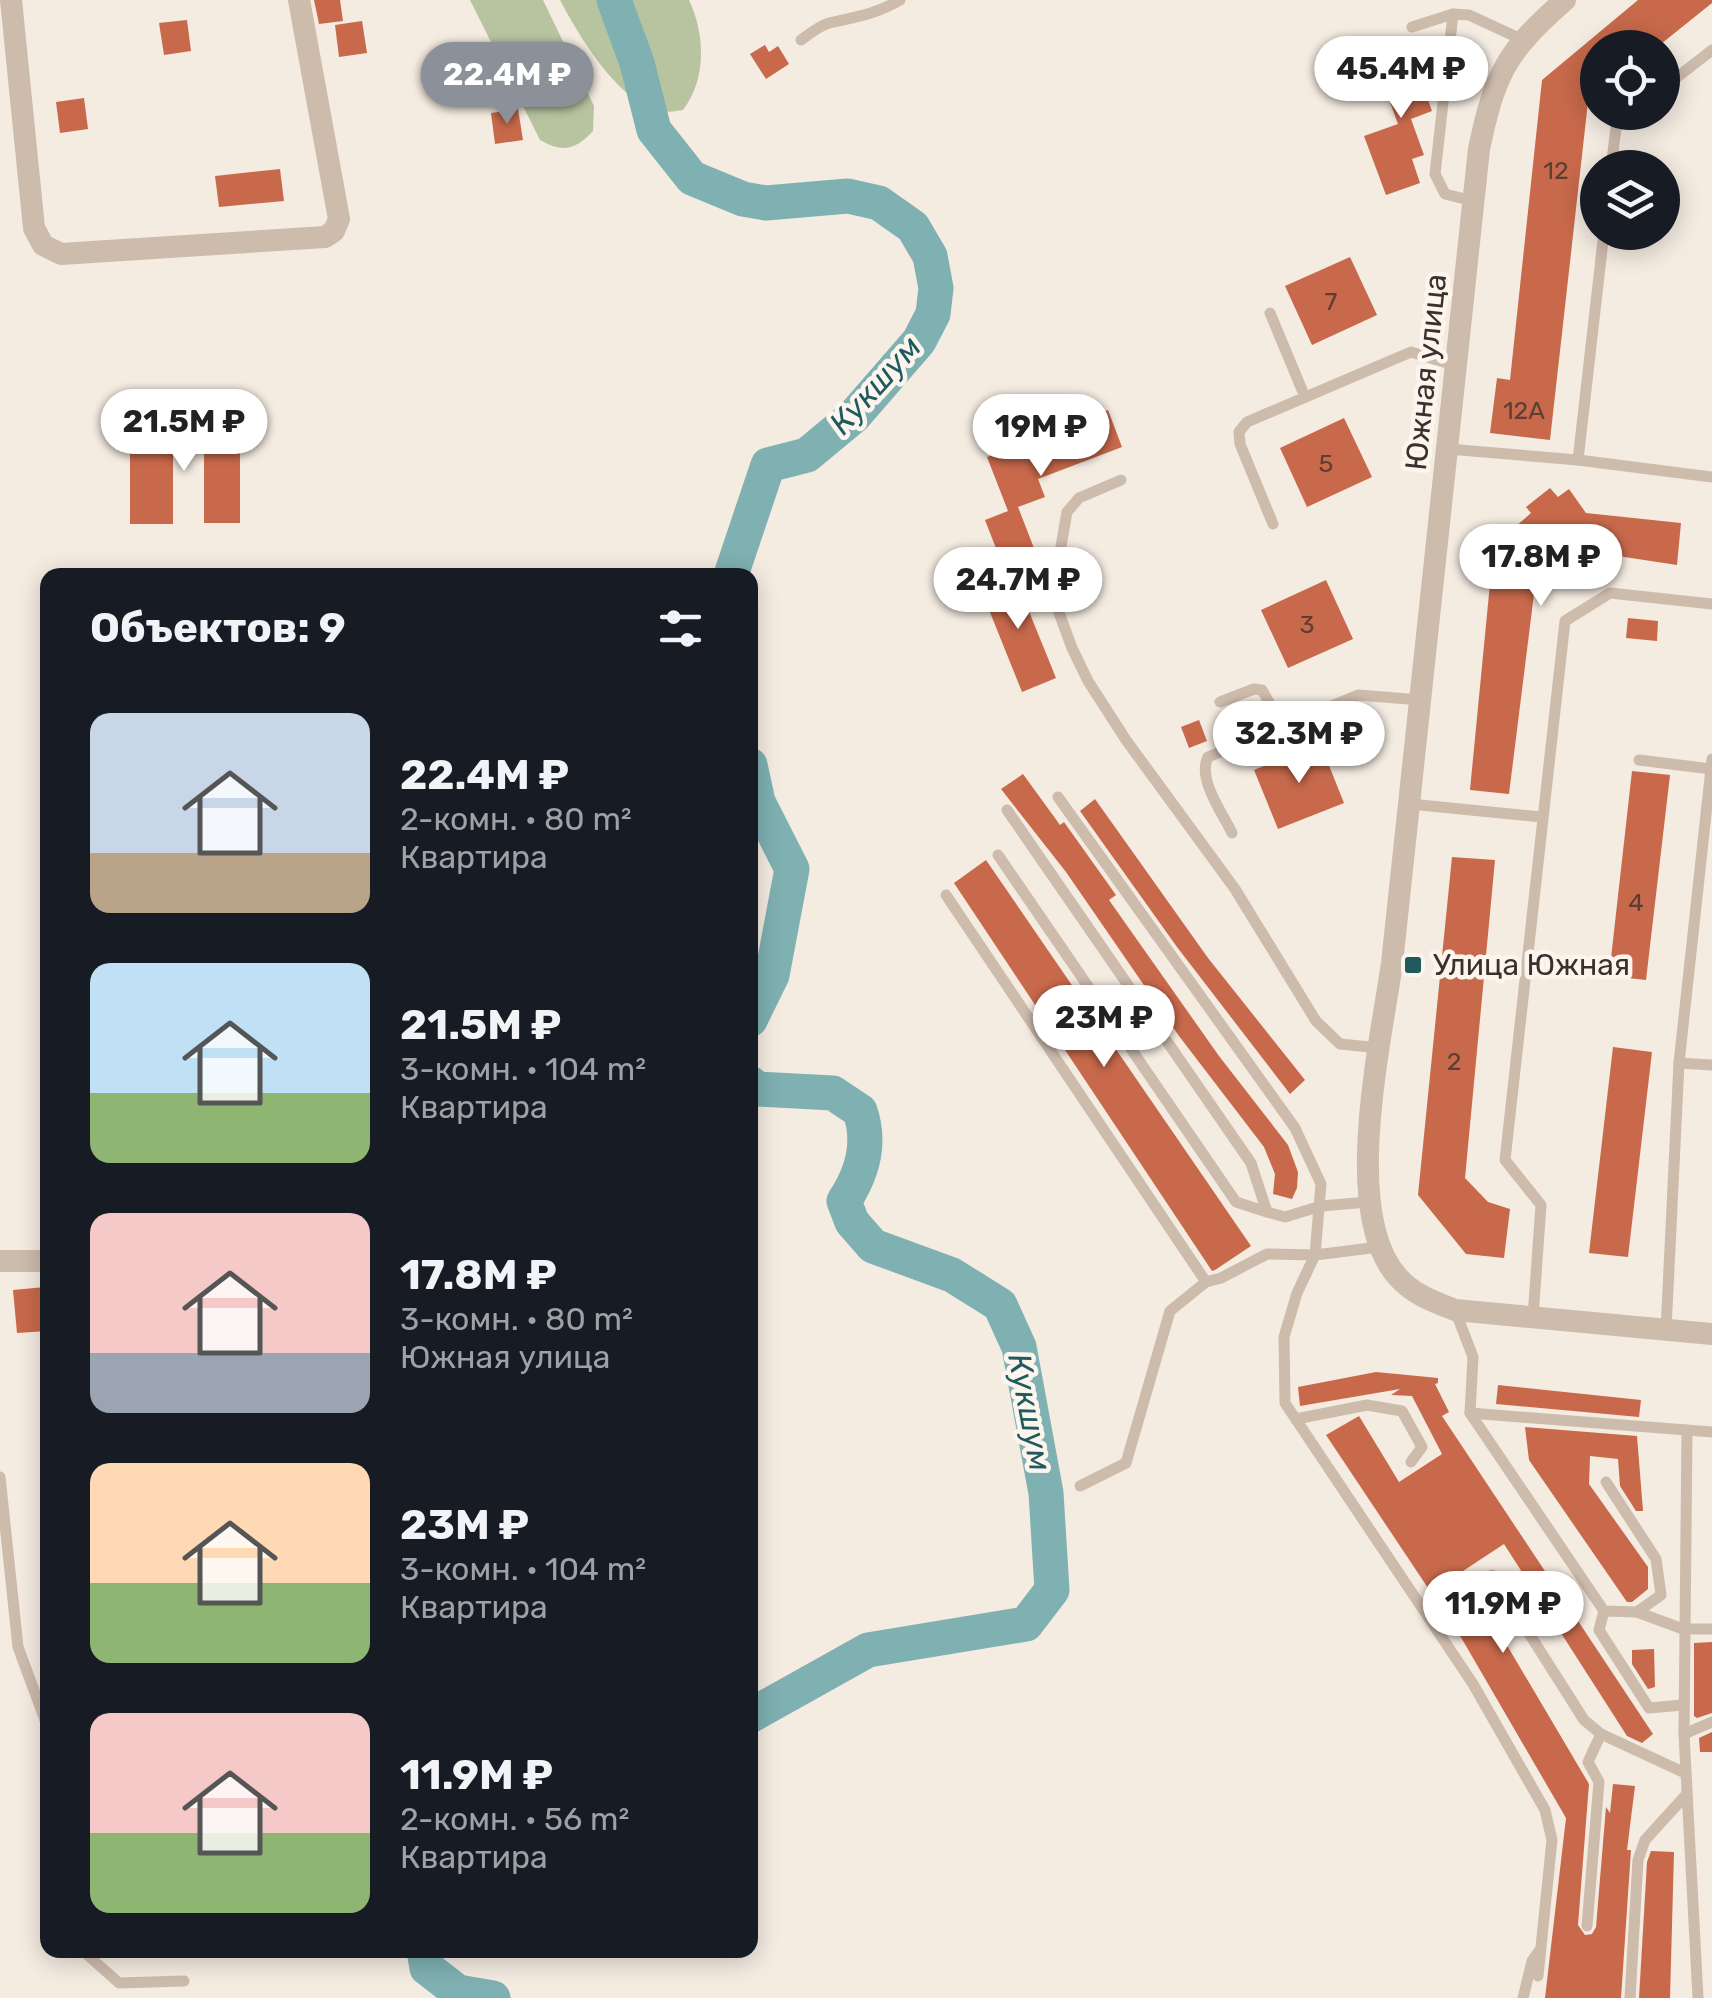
<!DOCTYPE html>
<html lang="ru">
<meta charset="utf-8">
<style>
body{margin:0;font-family:Rubik,sans-serif;background:#20242c;color:#f1f3f6;height:100vh;display:flex;flex-direction:column;font-size:38px;white-space:nowrap}
*{box-sizing:border-box;margin:0}
p{font-size:32px;color:#9ea1a6}
.icon{flex:none;width:55px;height:55px;fill:none;stroke:currentColor;stroke-width:2;stroke-linecap:round;stroke-linejoin:round}
.map{position:relative;flex:1;overflow:hidden}
.sheet{position:absolute;left:40px;top:568px;width:718px;height:1390px;display:flex;flex-direction:column;background:#171b24;border-radius:20px;box-shadow:0 5px 25px #0003}
.sheet>*{flex:none}
.controls{position:absolute;left:1580px;top:30px;display:grid;gap:20px}
.controls a{display:grid;place-items:center;width:100px;height:100px;border-radius:50%;background:#171b24;box-shadow:0 5px 25px #0003;font-size:50px}
.price{position:absolute;translate:-50% -85px;padding:0 22px;border-radius:35px;background:#fff;color:#222;font-size:32px;line-height:65px;filter:drop-shadow(0 2px 5px #0008)}
.price::after{content:'';position:absolute;left:50%;top:60px;width:30px;height:22px;margin-left:-15px;background:inherit;clip-path:polygon(0 0,100% 0,50% 100%)}
.price.selected{background:#8c9099;color:#fff}
ul{padding:0;list-style:none}
li{display:flex;align-items:center;gap:30px;height:250px;padding:0 50px}
li span{display:grid;place-items:center;flex:none;width:280px;height:200px;border-radius:20px;color:#555}
li>.icon{margin-inline-start:auto}
span .icon{width:120px;height:120px;fill:#fffc;stroke-width:1}
li b{font-size:42px}
h2{display:flex;justify-content:space-between;align-items:center;height:120px;padding:0 50px;font-size:42px}
.map>svg:first-child{display:block}
.green{fill:#b8c4a0}
.lines{fill:none;stroke-linecap:round;stroke-linejoin:round}
.river{stroke:#7fb0b2;stroke-width:35}
.building{fill:#c8694b}
.lane{stroke:#cdbbac;stroke-width:11}
.street{stroke:#cdbbac;stroke-width:22}
.poi-dot{fill:#1f5a5e;stroke:#fbf5ee;stroke-width:4}
.labels{text-anchor:middle;dominant-baseline:central;stroke-width:9;stroke-linejoin:round;paint-order:stroke}
.number-label{font-size:25px;fill:#5e3e33}
.street-label{font-size:30px;fill:#3b302b;stroke:#fbf5ee}
.poi-label{font-size:30px;fill:#3b302b;stroke:#fbf5ee;text-anchor:start}
.water-label{font-size:32px;font-style:italic;fill:#1f5a5e;stroke:#fbf5ee}
</style>
<div class="map">
<svg width="1712" height="1998" viewBox="0 0 1712 1998">
<rect width="100%" height="100%" fill="#f4ebe1"/>
<g class="green">
<path d="M470,0H543L594,106L593,131C575,150 563,153 540,140Z"/>
<path d="M560,0H689C705,34 707,79 683,110C675,111 666,113 659,111C617,100 579,36 560,0Z"/>
</g>
<g class="lines">
<g class="river">
<path d="M614,0L637,63L654,130L692,178L743,199L766,203L848,196L879,203L913,227L930,256L936,288L933,314L919,341L854,416L807,455L768,465L731,575"/>
<path d="M750,765L758,802L792,869L772,975L750,1020"/>
<path d="M750,1083L758,1089L833,1093L860,1111C871,1143 862,1174 844,1201L852,1222L873,1246L952,1275L1000,1305L1019,1347L1046,1493L1052,1590L1026,1624L868,1650L750,1716"/>
<path d="M424,1950L427,1968L458,1992L493,1998"/>
</g>
</g>
<g class="building">
<path d="M314,0H340L343,21L319,24Z"/>
<path d="M1638,0H1712V3L1656,48H1598V95L1588,102L1550,440L1490,433L1497,378L1510,380L1542,80Z"/>
<path d="M187,20L191,51L164,55L159,23Z"/>
<path d="M362,21L367,53L339,57L335,25Z"/>
<path d="M765,45L769,52L778,46L789,64L766,79L750,54Z"/>
<path d="M1412,49L1418,66L1426,63L1435,85L1424,89L1432,111L1411,119L1424,155L1412,159L1420,183L1386,195L1364,136L1398,124L1375,62Z"/>
<path d="M84,98L88,129L60,133L56,102Z"/>
<path d="M518,109L523,140L495,144L491,113Z"/>
<path d="M280,169L284,201L219,207L215,176Z"/>
<path d="M1350,257L1377,315L1312,345L1285,286Z"/>
<path d="M1108,410L1122,447L1038,479L1045,497L1018,507L1039,561L1006,574L985,520L1008,511L987,457Z"/>
<path d="M1344,418L1372,477L1307,507L1280,448Z"/>
<path d="M130,431H240V523H204V452H173V524H130Z"/>
<path d="M1550,488L1558,497L1569,489L1586,513L1681,523L1677,565L1585,551L1535,586L1509,794L1470,790L1491,573L1497,552L1493,548L1518,530L1515,527L1531,513L1526,507Z"/>
<path d="M1013,572L1056,678L1022,692L979,585Z"/>
<path d="M1326,580L1353,639L1288,668L1261,610Z"/>
<path d="M1628,618L1658,621L1657,641L1626,638Z"/>
<path d="M1199,720L1207,741L1189,748L1181,727Z"/>
<path d="M1320,743L1344,803L1278,829L1254,770Z"/>
<path d="M1632,771L1670,775L1646,980L1609,976Z"/>
<path d="M1023,774L1060,825L1064,822L1116,895L1109,900L1219,1056L1288,1145L1298,1172L1297,1188L1292,1199L1273,1194L1275,1174L1264,1147L1179,1036L1066,872L1001,789Z"/>
<path d="M1095,799L1208,958L1305,1080L1290,1094L1177,947L1080,811Z"/>
<path d="M1452,857L1495,860L1465,1178L1488,1202L1510,1209L1504,1258L1466,1254L1418,1195Z"/>
<path d="M986,860L1251,1246L1215,1270L1212,1271L954,883Z"/>
<path d="M1613,1047L1652,1052L1628,1257L1589,1253Z"/>
<path d="M45,1287L48,1331L17,1333L13,1290Z"/>
<path d="M1376,1372L1438,1378V1383L1435,1384L1449,1412L1442,1416L1653,1734L1642,1743L1627,1736L1504,1544L1463,1571L1589,1784L1578,1925L1585,1935L1592,1934L1596,1927L1606,1807L1610,1813L1613,1784L1635,1786L1627,1850H1631L1621,1998H1545L1566,1818L1462,1639L1326,1435L1359,1416L1399,1482L1442,1454L1412,1396L1391,1395L1400,1389L1300,1406L1298,1387Z"/>
<path d="M1498,1385L1641,1400L1639,1417L1496,1404Z"/>
<path d="M1525,1427L1637,1436L1643,1511H1636L1620,1486L1618,1459L1590,1456L1589,1484L1648,1567V1589L1632,1602H1627L1529,1460Z"/>
<path d="M1712,1642V1713L1697,1718L1694,1716V1643Z"/>
<path d="M1654,1649L1655,1687L1648,1689L1632,1664V1650Z"/>
<path d="M1712,1732V1752H1700L1699,1738Z"/>
<path d="M1651,1851L1674,1852L1670,1998H1639L1647,1862Z"/>
</g>
<g class="lines">
<g class="lane">
<path d="M1412,27L1453,14"/>
<path d="M801,40C809,34 819,26 829,23C856,17 876,14 900,0"/>
<path d="M1662,89L1712,50"/>
<path d="M1611,168L1616,128L1634,112"/>
<path d="M1473,201L1445,194L1435,174L1453,14L1469,15L1523,40"/>
<path d="M1270,313L1305,397"/>
<path d="M1448,449L1578,460L1712,477"/>
<path d="M1578,460L1604,232"/>
<path d="M1121,480L1079,498L1067,512L1054,587L1058,610L1072,648L1088,681L1126,740L1235,889L1316,1021L1340,1044L1380,1048"/>
<path d="M1273,524L1240,444L1239,432L1247,422L1411,352L1457,366"/>
<path d="M1220,702L1254,689L1262,690L1282,725"/>
<path d="M1639,760L1711,769"/>
<path d="M1410,804L1542,817"/>
<path d="M1007,810L1251,1163L1267,1212L1285,1217L1321,1206L1368,1202"/>
<path d="M1232,833C1222,812 1197,779 1208,757L1358,695L1421,700"/>
<path d="M998,855L1236,1202L1267,1212"/>
<path d="M946,895L1206,1282L1221,1278L1267,1254L1315,1255L1321,1184L1295,1128L1058,797"/>
<path d="M1679,1063L1712,1065"/>
<path d="M1379,1247L1315,1255L1297,1293L1284,1337L1285,1403L1473,1684L1545,1810L1552,1840L1538,1976"/>
<path d="M1455,1310L1473,1357L1470,1413L1604,1611L1637,1612L1661,1595L1656,1559L1606,1482"/>
<path d="M1533,1317L1541,1205L1505,1160L1565,621L1610,593L1712,604"/>
<path d="M1666,1330L1679,1063L1712,759"/>
<path d="M1470,1413L1712,1432"/>
<path d="M1296,1419L1367,1405L1402,1411L1422,1447L1411,1462"/>
<path d="M1687,1430L1684,1734L1698,1998"/>
<path d="M0,1477L18,1647L48,1728"/>
<path d="M1080,1486L1126,1463L1170,1311L1206,1282"/>
<path d="M1492,1575L1584,1720L1601,1734L1685,1773"/>
<path d="M1604,1611L1599,1630L1649,1708L1683,1705"/>
<path d="M1637,1612L1683,1629H1712"/>
<path d="M1684,1734L1712,1722"/>
<path d="M1587,1926L1599,1782L1588,1762L1601,1734"/>
<path d="M82,1950L119,1983L184,1981"/>
<path d="M1523,1998L1532,1961L1540,1950"/>
<path d="M1630,1998L1638,1860L1645,1840L1686,1795"/>
</g>
<g class="street">
<path d="M11,0L34,228L43,245L61,254L325,237L334,231L339,219L299,0"/>
<path d="M1565,0C1506,52 1495,73 1479,149L1392,963C1381,1042 1341,1212 1397,1276C1412,1294 1434,1302 1455,1310L1712,1334"/>
<path d="M0,1261H48"/>
</g>
</g>
<rect class="poi-dot" x="1403" y="955" width="20" height="20" rx="5"/>
<g class="labels">
<g class="number-label">
<text x="1556" y="170">12</text>
<text x="1331" y="301">7</text>
<text x="1524" y="410">12А</text>
<text x="1326" y="463">5</text>
<text x="1307" y="624">3</text>
<text x="1636" y="902">4</text>
<text x="1454" y="1061">2</text>
</g>
<g class="street-label">
<text transform="translate(1426 372) rotate(-84)">Южная улица</text>
</g>
<g class="poi-label">
<text x="1433" y="965">Улица Южная</text>
</g>
<g class="water-label">
<text transform="translate(875 385) rotate(-48)">Кукшум</text>
<text transform="translate(1030 1412) rotate(79)">Кукшум</text>
</g>
</g>
</svg>
<div class="controls">
<a><svg class="icon" aria-label="locate" viewBox="0 0 24 24"><circle cx="12" cy="12" r="6"/><path d="M12 2v4M12 18v4M2 12h4M18 12h4"/></svg></a>
<a><svg class="icon" aria-label="layers" viewBox="0 0 24 24"><path d="M12 4l9 5-9 5-9-5zM3 14l9 5 9-5"/></svg></a>
</div>
<b class="price" style="left:1401px;top:121px">45.4M ₽</b>
<b class="price selected" style="left:507px;top:127px">22.4M ₽</b>
<b class="price" style="left:184px;top:474px">21.5M ₽</b>
<b class="price" style="left:1041px;top:479px">19M ₽</b>
<b class="price" style="left:1541px;top:609px">17.8M ₽</b>
<b class="price" style="left:1018px;top:632px">24.7M ₽</b>
<b class="price" style="left:1299px;top:786px">32.3M ₽</b>
<b class="price" style="left:1104px;top:1070px">23M ₽</b>
<b class="price" style="left:1503px;top:1656px">11.9M ₽</b>
<section class="sheet">
<h2>Объектов: 9<svg class="icon" aria-label="filters" viewBox="0 0 24 24"><path d="M4 7h16M4 17h16"/><circle cx="9" cy="7" r="2"/><circle cx="15" cy="17" r="2"/></svg></h2>
<ul>
<li><span style="background:linear-gradient(#c9d6e8 70%,#b9a48a 0)"><svg class="icon" aria-label="home" viewBox="0 0 24 24"><path d="M3 11l9-7 9 7M6 9v11h12V9"/></svg></span><div><b>22.4M ₽</b><p>2-комн. · 80 m²</p><p>Квартира</p></div></li>
<li><span style="background:linear-gradient(#bfe0f5 65%,#8fb573 0)"><svg class="icon" aria-label="home" viewBox="0 0 24 24"><path d="M3 11l9-7 9 7M6 9v11h12V9"/></svg></span><div><b>21.5M ₽</b><p>3-комн. · 104 m²</p><p>Квартира</p></div></li>
<li><span style="background:linear-gradient(#f6c9c9 70%,#9aa5b1 0)"><svg class="icon" aria-label="home" viewBox="0 0 24 24"><path d="M3 11l9-7 9 7M6 9v11h12V9"/></svg></span><div><b>17.8M ₽</b><p>3-комн. · 80 m²</p><p>Южная улица</p></div></li>
<li><span style="background:linear-gradient(#ffd9b3 60%,#8fb573 0)"><svg class="icon" aria-label="home" viewBox="0 0 24 24"><path d="M3 11l9-7 9 7M6 9v11h12V9"/></svg></span><div><b>23M ₽</b><p>3-комн. · 104 m²</p><p>Квартира</p></div></li>
<li><span style="background:linear-gradient(#f6c9c9 60%,#8fb573 0)"><svg class="icon" aria-label="home" viewBox="0 0 24 24"><path d="M3 11l9-7 9 7M6 9v11h12V9"/></svg></span><div><b>11.9M ₽</b><p>2-комн. · 56 m²</p><p>Квартира</p></div></li>
</ul>
</section>
</div>
